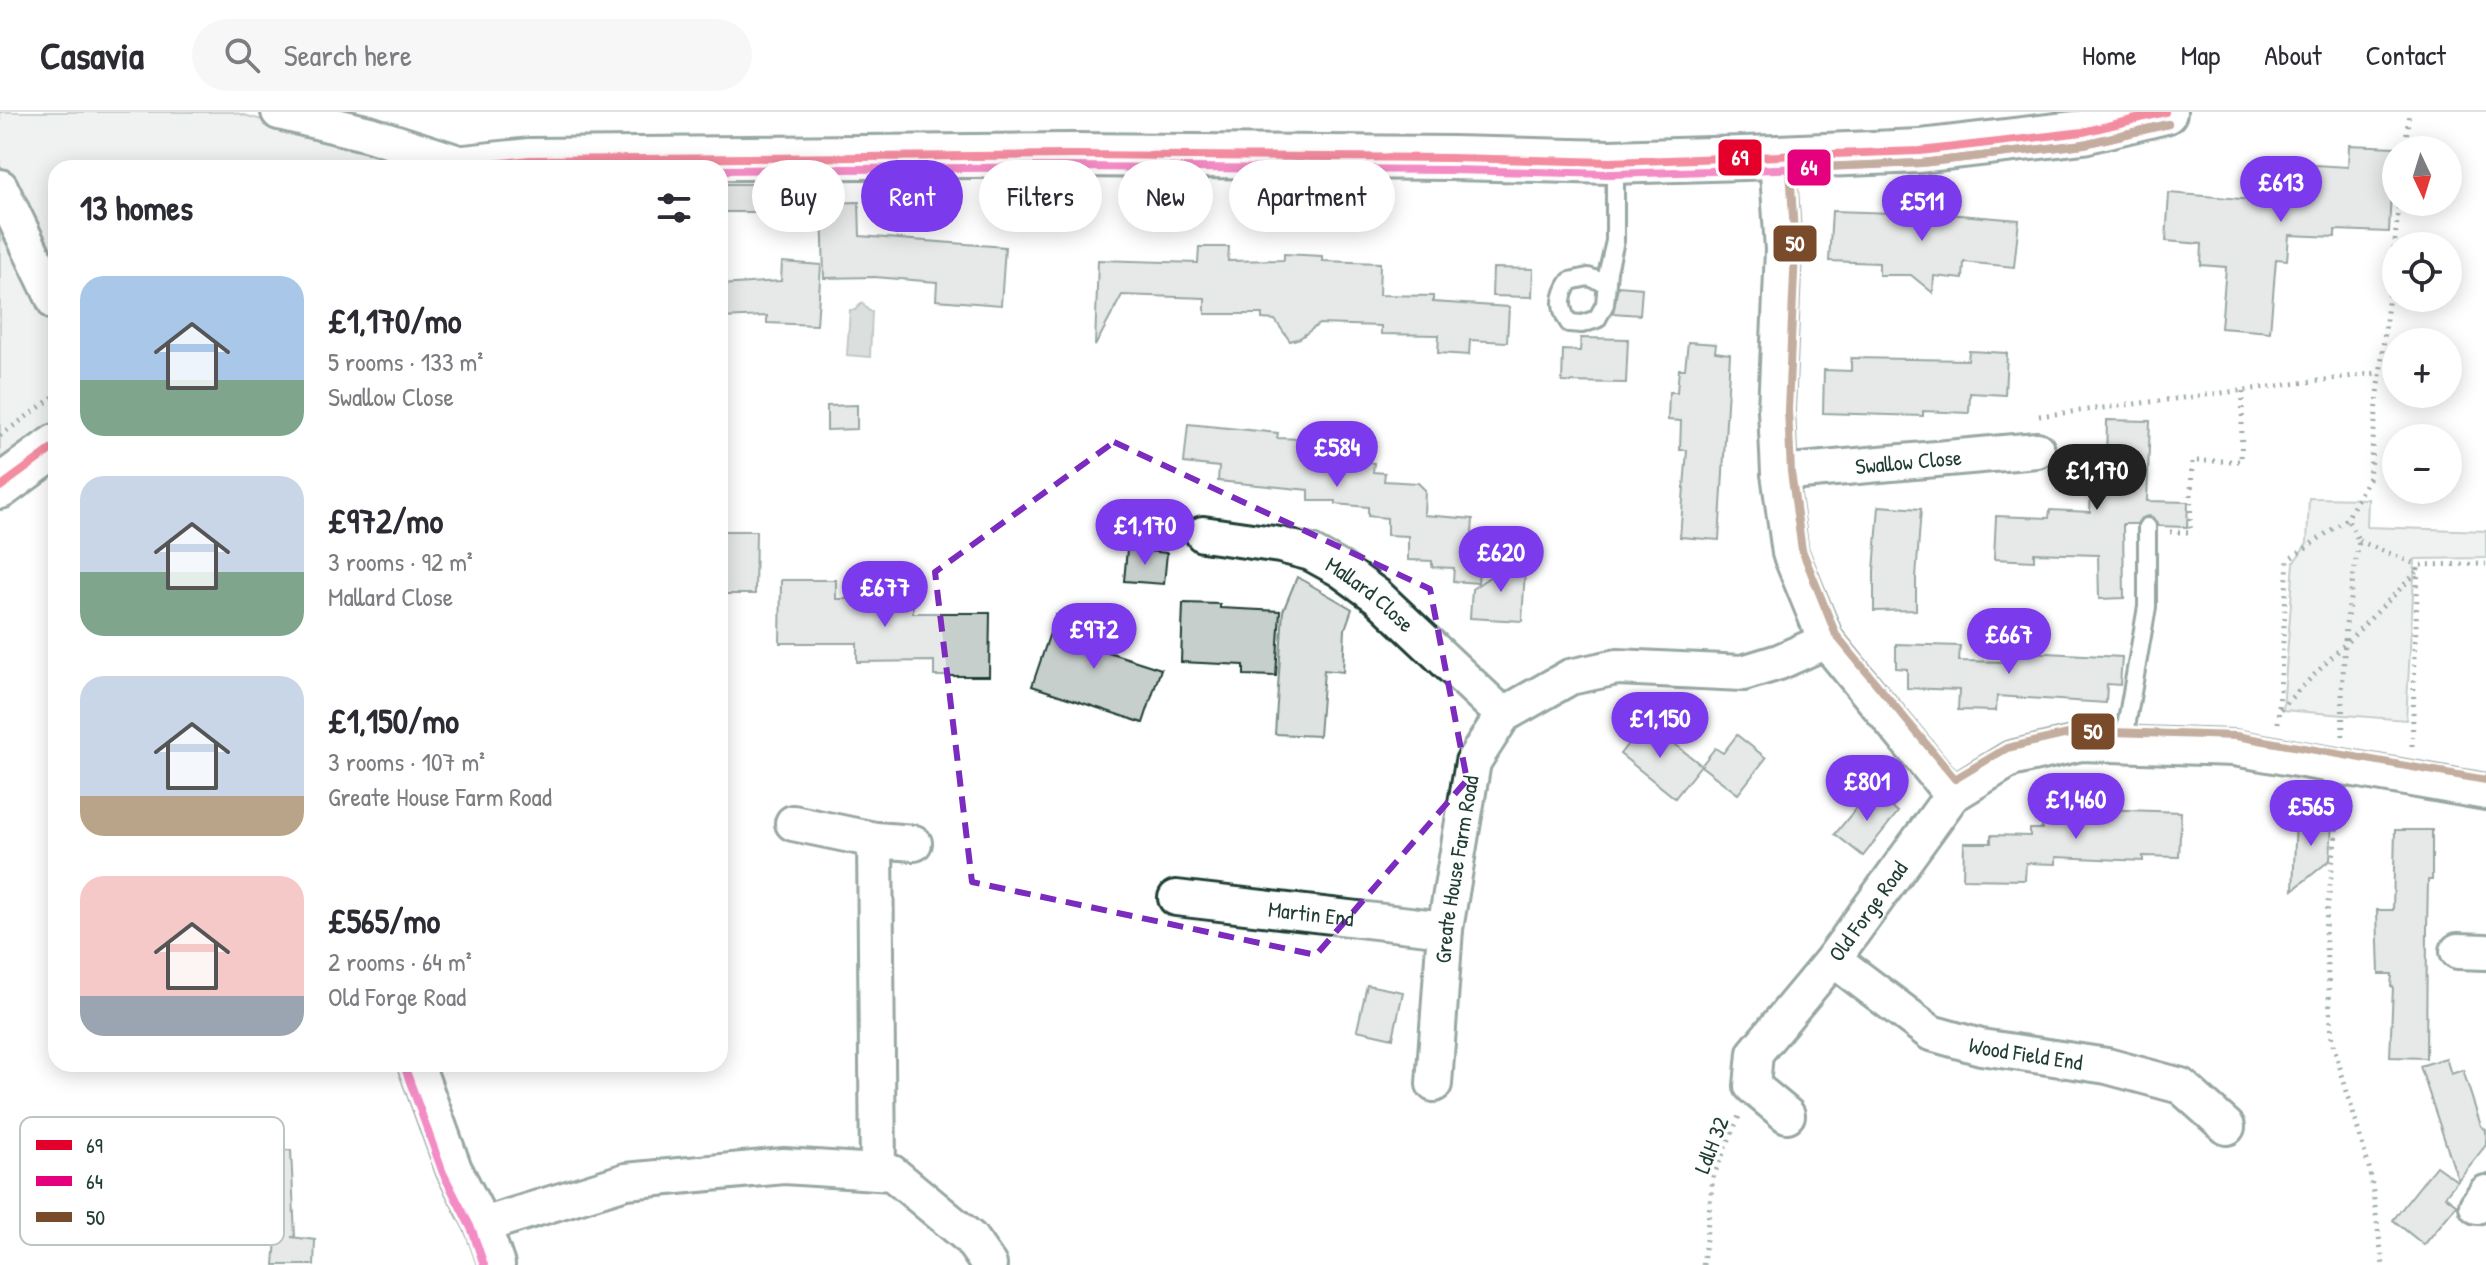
<!DOCTYPE html>
<meta charset="utf-8">
<style>
body{margin:0;font-family:"Patrick Hand",sans-serif;background:#f7f7f7;color:#2b2b33;height:100vh;display:flex;flex-direction:column;font-size:30px;white-space:nowrap}
*{box-sizing:border-box;margin:0}
p{font-size:26px;color:#7c7c81}
.icon{flex:none;width:44px;height:44px;fill:none;stroke:currentColor;stroke-width:2;stroke-linecap:round;stroke-linejoin:round}
.map{position:relative;flex:1;overflow:hidden}
.details{position:absolute;left:48px;top:48px;width:680px;height:912px;display:flex;flex-direction:column;background:#fff;border-radius:24px;box-shadow:0 4px 20px #0003}
.details>*{flex:none}
.guide{position:absolute;left:752px;top:48px;width:760px;height:72px;display:flex;gap:16px}
.needle{width:52px;rotate:176deg}
.tools{position:absolute;left:2382px;top:24px;display:grid;gap:16px}
.tools a{display:grid;place-items:center;width:80px;height:80px;border-radius:50%;background:#fff;box-shadow:0 4px 20px #0003;font-size:40px}
.price{position:absolute;translate:-50% -68px;padding:0 18px;border-radius:28px;background:#7c3aed;color:#fff;font-size:26px;line-height:52px;filter:drop-shadow(0 2px 4px #0008)}
.price::after{content:'';position:absolute;left:50%;top:48px;width:24px;height:18px;margin-left:-12px;background:inherit;clip-path:polygon(0 0,100% 0,50% 100%)}
.price.on{background:#222;color:#fff}
ul{padding:0;list-style:none}
li{display:flex;align-items:center;gap:24px;height:200px;padding:0 32px}
li span{display:grid;place-items:center;flex:none;width:224px;height:160px;border-radius:24px;color:#555}
li>.icon{margin-inline-start:auto}
span .icon{width:96px;height:96px;fill:#fffc;stroke-width:1}
li b{font-size:34px}
h2{display:flex;justify-content:space-between;align-items:center;height:96px;padding:0 32px;font-size:34px}
.pill{padding:0 28px;border-radius:36px;background:#fff;box-shadow:0 4px 20px #0003;font-size:28px;line-height:72px}
.pill.on{background:#7c3aed;color:#fff}
header{display:flex;align-items:center;gap:48px;box-sizing:border-box;height:112px;padding:0 40px;background:#fff;border-bottom:2px solid #e1e1e2}
header strong{font-size:38px}
nav{display:flex;gap:44px;margin-inline-start:auto;font-size:28px}
.search{width:560px;height:72px;background:#f7f7f7;display:flex;align-items:center;gap:20px;box-sizing:border-box;padding:0 28px;border-radius:44px;color:#7c7c81;font-size:30px}
.map>svg:first-child{display:block}
.green{fill:#dee3e2;stroke:#7e908b;stroke-width:2}
.water{fill:#afbab7;stroke:#758883;stroke-width:2}
.building{fill:#c7cfcc;stroke:#1f3d34;stroke-width:2}
.lines{fill:none;stroke-linecap:round;stroke-linejoin:round}
.service-casing{stroke:#1f3d34;stroke-width:22}
.minor-casing{stroke:#1f3d34;stroke-width:40}
.tertiary-casing{stroke:#1f3d34;stroke-width:48}
.path{stroke:#1f3d34;stroke-width:5;stroke-dasharray:2 6;stroke-linecap:butt}
.service{stroke:#fff;stroke-width:16}
.minor{stroke:#fff;stroke-width:34}
.tertiary{stroke:#fff;stroke-width:42}
.bus-1-casing{stroke:#fff;stroke-width:14}
.bus-2-casing{stroke:#fff;stroke-width:14}
.bus-3-casing{stroke:#fff;stroke-width:14}
.bus-1{stroke:#e4002b;stroke-width:8}
.bus-2{stroke:#e5007d;stroke-width:8}
.bus-3{stroke:#7a4b2a;stroke-width:8}
.marked{fill:none;stroke:#7b2cbf;stroke-width:6;stroke-dasharray:16 10;stroke-linejoin:round}
.labels{text-anchor:middle;dominant-baseline:central;stroke-width:7;stroke-linejoin:round;paint-order:stroke}
.street-label{font-size:22px;fill:#1f3d34;stroke:#fff}
.key{fill:#fff;stroke:#bcc5c2;stroke-width:2}
.key-label{font-size:22px;fill:#1f3d34}
.line-badge{stroke:#fff;stroke-width:3}
.badge-label{font-size:22px;text-anchor:middle;font-weight:bold;fill:#fff}
</style>
<header>
<strong>Casavia</strong>
<div class="search"><svg class="icon" aria-label="search" viewBox="0 0 24 24"><circle cx="10" cy="10" r="6"/><path d="M15 15l6 6"/></svg>Search here</div>
<nav><a>Home</a><a>Map</a><a>About</a><a>Contact</a></nav>
</header>
<div class="map">
<svg width="2486" height="1153" viewBox="0 0 2486 1153">
<rect width="100%" height="100%" fill="#fff"/>
<filter id="ink" filterUnits="userSpaceOnUse"><feTurbulence type="fractalNoise" baseFrequency=".0125" numOctaves="2"/><feDisplacementMap in="SourceGraphic" scale="16" xChannelSelector="R" yChannelSelector="G"/><feConvolveMatrix kernelMatrix="1 2 1 2 8 2 1 2 1" color-interpolation-filters="sRGB"/></filter>
<g filter="url(#ink)">
<g class="green">
<path d="M0,0H233L395,45L403,54L399,56H56V171L0,54Z"/>
<path d="M0,96L56,217V310L0,350Z"/>
<path d="M2309,386L2368,387L2367,415L2486,419V446L2415,447L2406,608L2283,598L2294,450L2307,431Z"/>
<path d="M1297,465L1352,497L1345,517L1343,560L1324,558L1319,624L1275,622L1283,499Z"/>
</g>
<path class="water" d="M862,191L869,199H872L870,245L847,243L850,198H855Z"/>
<g class="building">
<path d="M2349,33L2396,35V58H2392L2389,120L2335,118V125L2289,123L2287,148L2276,147L2270,220L2221,216L2226,155L2201,153L2202,132L2166,129L2169,81L2253,88L2255,62L2279,64L2280,51L2348,55Z"/>
<rect x="720" y="72" width="53" height="28"/>
<path d="M859,90L860,124L1005,135L1001,193L936,188L937,170L874,165L824,166L822,91Z"/>
<path d="M1832,99L1959,103L2019,108L2014,155L1964,150L1963,167L1934,164L1933,181L1911,163H1879V151L1829,149Z"/>
<path d="M1199,135H1229L1228,149L1284,148V142L1322,144V149L1380,151L1379,183L1433,184V190L1509,195L1507,230L1470,228L1469,243L1438,241L1439,223L1381,222V214L1319,212L1300,226L1290,229L1275,208L1262,207V202H1205V186L1122,183L1095,234L1098,148L1198,151Z"/>
<path d="M782,150L821,153L817,213L767,211V204L720,206V173L781,169Z"/>
<path d="M1493,156L1533,157L1532,185L1492,184Z"/>
<path d="M1618,174L1642,176L1640,203L1613,201Z"/>
<path d="M1581,226L1628,227L1626,271L1562,270L1563,238L1580,239Z"/>
<path d="M1688,230L1716,232L1715,240L1730,242L1719,428L1680,425L1687,338H1680L1681,309L1668,308L1669,280H1677L1679,257H1685Z"/>
<path d="M1969,239L2007,241L2005,283L1970,281L1969,301L1923,299V304L1823,301L1824,258L1851,259V246L1968,248Z"/>
<path d="M857,293V317L827,318V294Z"/>
<path d="M2107,308L2150,309L2147,389L2188,390L2187,415L2158,414L2153,406L2148,404L2141,406L2137,412H2123L2124,486L2099,487L2098,443L2034,441V449L1994,447L1996,404L2049,406L2050,398L2090,400L2092,351L2106,352Z"/>
<path d="M1188,312L1278,321L1277,326L1327,328L1326,347L1374,351L1373,360L1385,361L1384,369L1418,371L1425,378L1424,403L1473,407L1471,435L1481,437L1478,471L1453,469L1454,456L1432,455V449L1408,448V424L1387,423V406L1368,404V395L1336,392V389H1309V378L1218,369L1219,355L1184,351Z"/>
<path d="M1879,394L1921,397L1916,466V498L1874,499V459Z"/>
<path d="M720,419H756L755,482H720Z"/>
<path d="M1127,437L1167,441L1164,472L1124,469Z"/>
<path d="M1526,440L1522,509L1470,506L1472,477Z"/>
<path d="M781,468H836V487H913V501H990L989,564H934V549L857,550V531H780Z"/>
<path d="M1183,491L1220,492V496L1280,499L1276,564L1244,563V553L1181,550Z"/>
<path d="M1056,503L1111,521L1105,539L1161,557L1143,611L1032,574Z"/>
<path d="M1896,532L1960,534L1959,549L2009,550L2010,539L2122,545L2120,573L2107,572L2106,591L1997,584L1996,599L1958,598L1959,578L1907,576V557L1896,556Z"/>
<path d="M1646,609L1701,653L1675,686L1620,642Z"/>
<path d="M1737,623L1766,646L1738,682L1701,654L1715,636L1723,641Z"/>
<path d="M1871,678L1898,700L1863,744L1835,722Z"/>
<path d="M2043,695L2181,700L2179,745L2143,744V749L2056,745V752L2026,751L2025,768L1963,767L1964,731H1991V723L2030,724V717H2042Z"/>
<path d="M2296,706L2332,708L2330,748L2293,778Z"/>
<path d="M2395,718H2432V768H2428L2427,817L2426,946L2390,945L2393,875H2391L2392,862H2379L2377,798H2393Z"/>
<path d="M1367,873L1403,880L1393,926L1357,918Z"/>
<path d="M2446,946L2451,962L2463,958L2481,1014L2486,1018V1033L2458,1068L2420,954Z"/>
<path d="M291,1038L295,1125H291L315,1128L314,1153H274L276,1126H243L241,1090L232,1091L230,1040Z"/>
<path d="M2436,1054L2457,1069L2445,1084L2457,1093L2424,1133L2393,1108Z"/>
</g>
<g class="lines">
<g class="service-casing">
<g id="service">
<path d="M1607,171L1588,165L1570,169C1560,184 1559,196 1569,211L1582,212L1597,207L1605,192L1608,159L1615,129V52"/>
<path d="M2123,632L2147,495V415"/>
</g>
</g>
<g class="minor-casing">
<g id="minor">
<path d="M279,0L369,22L468,54"/>
<path d="M1777,45L1783,138L1776,298L1779,361L1790,441L1826,529L1952,683"/>
<path d="M0,75L56,191"/>
<path id="s1" d="M1779,361L2037,338"/>
<path id="s2" d="M1203,422L1280,433L1311,441L1340,457L1377,484L1503,603"/>
<path d="M793,711L875,728L914,731"/>
<path d="M875,728L878,1060"/>
<path id="s3" d="M1176,786L1445,817"/>
<path d="M2458,839L2486,840"/>
<path id="s4" d="M1833,847L1931,921L1981,935L2107,954L2181,974L2227,1015"/>
<path d="M416,952L454,1057L483,1113L497,1153"/>
<path id="s5" d="M1434,972L1445,817L1473,650L1503,603L1570,565L1617,555L1743,561L1779,550L1826,529"/>
<path id="s6" d="M1787,1003L1752,974L1755,941L1833,847L1952,683L2011,647L2081,631L2234,636L2486,680"/>
<path d="M2477,1094L2486,1081"/>
<path d="M483,1113L626,1069L784,1054L892,1061L970,1126L989,1153"/>
</g>
</g>
<g class="tertiary-casing">
<g id="tertiary">
<path d="M455,56L530,48L1073,43L1452,46L1610,50L1777,45L1920,39L2083,20L2165,0"/>
<path d="M0,375L56,334"/>
</g>
</g>
<g class="path">
<path d="M2405,38L2409,0"/>
<path d="M2039,304L2379,261"/>
<path d="M0,324L56,283"/>
<path d="M2170,420H2190L2192,349H2241L2243,278"/>
<path d="M2359,429L2418,453"/>
<path d="M2280,597L2417,460"/>
<path d="M2278,611L2288,448L2347,407L2369,365L2399,90"/>
<path d="M2343,624L2342,579L2346,513L2359,429L2347,407"/>
<path d="M2412,634L2418,453L2486,452"/>
<path d="M2340,685L2325,818L2332,928L2370,1059L2383,1153"/>
<path d="M1703,1153L1713,1065L1739,1004"/>
</g>
<use href="#service" class="service"/>
<use href="#minor" class="minor"/>
<use href="#tertiary" class="tertiary"/>
<g class="bus-1-casing">
<g id="bus-1">
<path d="M455,56L530,48L1073,43L1452,46L1610,50L1920,39L2083,20L2165,0"/>
<path d="M0,375L56,334"/>
</g>
</g>
<g class="bus-2-casing">
<g id="bus-2">
<path d="M720,58L1073,55L1452,58L1610,62L1777,57L1921,51L2084,32L2168,12"/>
<path d="M405,956L443,1061L472,1118L484,1153"/>
</g>
</g>
<g class="bus-3-casing">
<path id="bus-3" d="M2168,12L2084,32L1921,51L1790,56L1795,139L1788,298L1791,360L1802,438L1836,523L1955,667L2007,636L2081,619L2236,624L2486,668"/>
</g>
<use href="#bus-1" class="bus-1"/>
<use href="#bus-2" class="bus-2"/>
<use href="#bus-3" class="bus-3"/>
</g>
</g>
<path d="M0 0H2486V1153H0ZM1114,330L1430,477L1467,668L1316,843L972,770L935,460Z" fill="#fff" fill-opacity=".55" fill-rule="evenodd"/>
<path class="marked" d="M1114,330L1430,477L1467,668L1316,843L972,770L935,460Z"/>
<g class="labels">
<g class="street-label">
<text stroke="none"><textPath href="#s1" startOffset="130">Swallow Close</textPath></text>
<text stroke="none"><textPath href="#s2" startOffset="182">Mallard Close</textPath></text>
<text stroke="none"><textPath href="#s5" startOffset="216">Greate House Farm Road</textPath></text>
<text stroke="none"><textPath href="#s6" startOffset="260">Old Forge Road</textPath></text>
<text stroke="none"><textPath href="#s3" startOffset="136">Martin End</textPath></text>
<text stroke="none"><textPath href="#s4" startOffset="220">Wood Field End</textPath></text>
<text transform="translate(1711 1033) rotate(-69)">LdlH 32</text>
</g>
</g>
<rect x="20" y="1005" width="264" height="128" rx="12" class="key"/>
<rect x="36" y="1028" width="36" height="10" fill="#e4002b"/>
<rect x="36" y="1064" width="36" height="10" fill="#e5007d"/>
<rect x="36" y="1100" width="36" height="10" fill="#7a4b2a"/>
<g class="key-label">
<text x="86" y="1041">69</text>
<text x="86" y="1077">64</text>
<text x="86" y="1113">50</text>
</g>
<g class="line-badge">
<rect x="1717" y="26" width="46" height="39" rx="8" fill="#e4002b"/>
<rect x="1786" y="36" width="46" height="39" rx="8" fill="#e5007d"/>
<rect x="1772" y="112" width="46" height="39" rx="8" fill="#7a4b2a"/>
<rect x="2070" y="600" width="46" height="39" rx="8" fill="#7a4b2a"/>
</g>
<g class="badge-label">
<text x="1740" y="53">69</text>
<text x="1809" y="63">64</text>
<text x="1795" y="139">50</text>
<text x="2093" y="627">50</text>
</g>
</svg>
<div class="tools">
<a><svg class="needle" viewBox="-14 -14 28 28"><path d="M0-13l5 13h-10z" fill="#e53935"/><path d="M0 13l5-13h-10z" fill="#7c7c81"/></svg></a>
<a><svg class="icon" aria-label="locate" viewBox="0 0 24 24"><circle cx="12" cy="12" r="6"/><path d="M12 2v4M12 18v4M2 12h4M18 12h4"/></svg></a>
<a>+</a>
<a>−</a>
</div>
<b class="price" style="left:2281px;top:112px">£613</b>
<b class="price" style="left:1922px;top:131px">£511</b>
<b class="price" style="left:1337px;top:377px">£584</b>
<b class="price on" style="left:2097px;top:400px">£1,170</b>
<b class="price" style="left:1145px;top:455px">£1,170</b>
<b class="price" style="left:1501px;top:482px">£620</b>
<b class="price" style="left:885px;top:517px">£677</b>
<b class="price" style="left:1094px;top:559px">£972</b>
<b class="price" style="left:2009px;top:564px">£667</b>
<b class="price" style="left:1660px;top:648px">£1,150</b>
<b class="price" style="left:1867px;top:711px">£801</b>
<b class="price" style="left:2076px;top:729px">£1,460</b>
<b class="price" style="left:2311px;top:736px">£565</b>
<div class="guide">
<a class="pill">Buy</a>
<a class="pill on">Rent</a>
<a class="pill">Filters</a>
<a class="pill">New</a>
<a class="pill">Apartment</a>
</div>
<section class="details">
<h2>13 homes<svg class="icon" aria-label="filters" viewBox="0 0 24 24"><path d="M4 7h16M4 17h16"/><circle cx="9" cy="7" r="2"/><circle cx="15" cy="17" r="2"/></svg></h2>
<ul>
<li><span style="background:linear-gradient(#a9c7e8 65%,#7fa58c 0)"><svg class="icon" aria-label="home" viewBox="0 0 24 24"><path d="M3 11l9-7 9 7M6 9v11h12V9"/></svg></span><div><b>£1,170/mo</b><p>5 rooms · 133 m²</p><p>Swallow Close</p></div></li>
<li><span style="background:linear-gradient(#c9d6e8 60%,#7fa58c 0)"><svg class="icon" aria-label="home" viewBox="0 0 24 24"><path d="M3 11l9-7 9 7M6 9v11h12V9"/></svg></span><div><b>£972/mo</b><p>3 rooms · 92 m²</p><p>Mallard Close</p></div></li>
<li><span style="background:linear-gradient(#c9d6e8 75%,#b9a48a 0)"><svg class="icon" aria-label="home" viewBox="0 0 24 24"><path d="M3 11l9-7 9 7M6 9v11h12V9"/></svg></span><div><b>£1,150/mo</b><p>3 rooms · 107 m²</p><p>Greate House Farm Road</p></div></li>
<li><span style="background:linear-gradient(#f6c9c9 75%,#9aa5b1 0)"><svg class="icon" aria-label="home" viewBox="0 0 24 24"><path d="M3 11l9-7 9 7M6 9v11h12V9"/></svg></span><div><b>£565/mo</b><p>2 rooms · 64 m²</p><p>Old Forge Road</p></div></li>
</ul>
</section>
</div>
